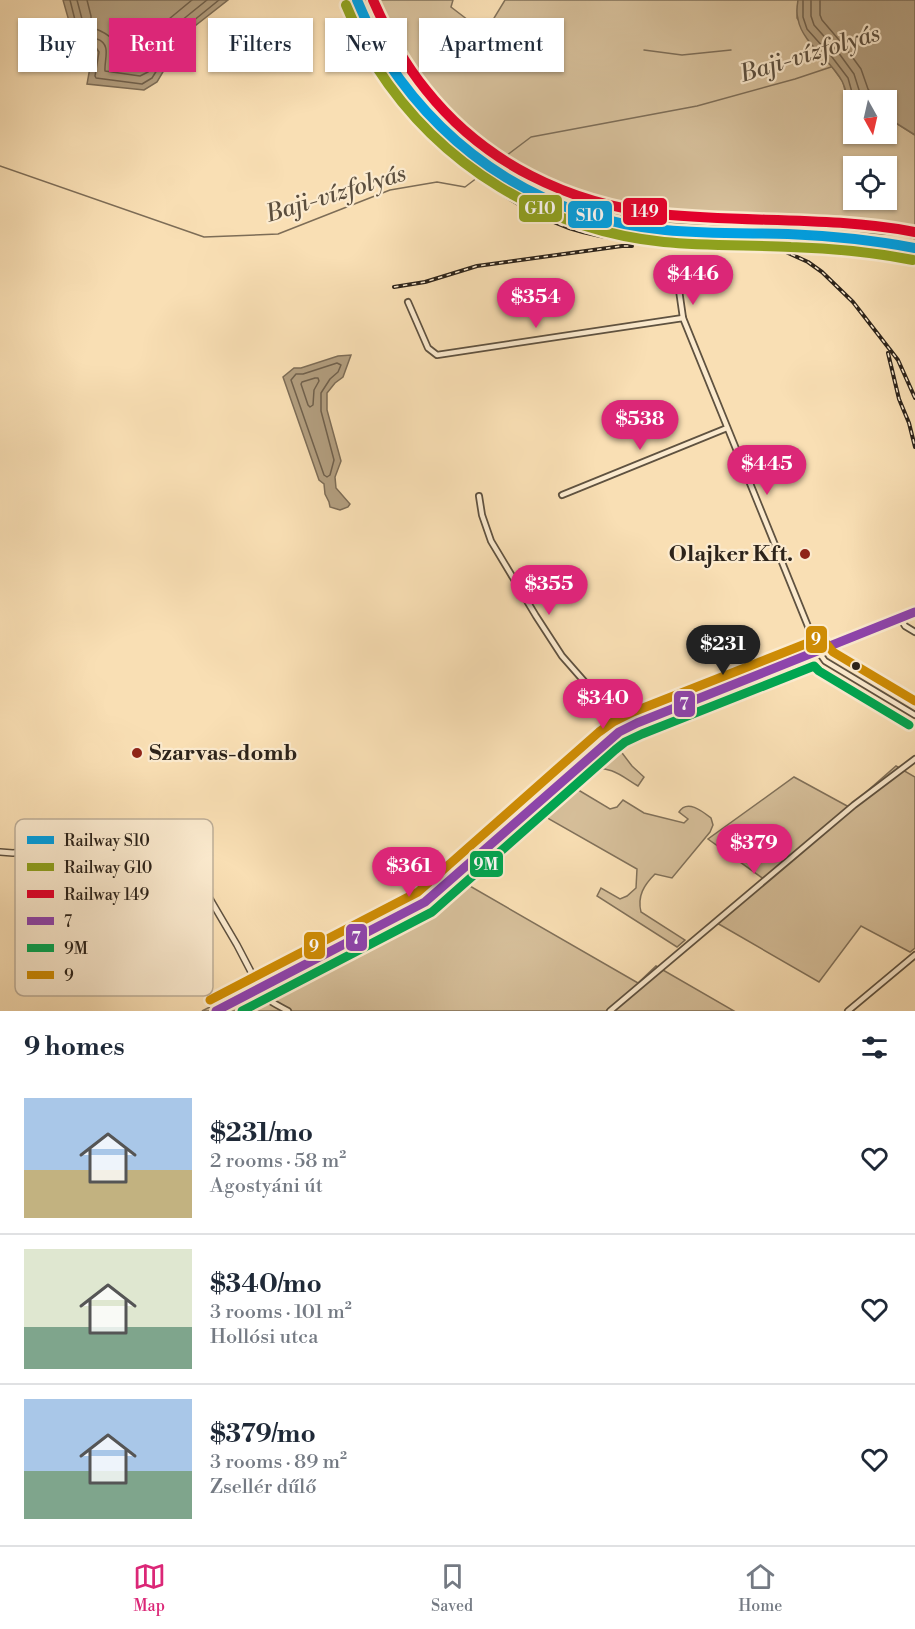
<!DOCTYPE html>
<meta charset="utf-8">
<style>
body{margin:0;font-family:"Libre Bodoni",serif;background:#f2f2f3;color:#1f2937;height:100vh;display:flex;flex-direction:column;font-size:22px;white-space:nowrap}
*{box-sizing:border-box;margin:0}
p{font-size:20px;color:#747a83}
.icon{flex:none;width:33px;height:33px;fill:none;stroke:currentColor;stroke-width:2;stroke-linecap:round;stroke-linejoin:round}
.map{position:relative;height:1011px;overflow:hidden}
.sheet{display:flex;flex-direction:column;background:#fff;flex:1}
.sheet>*{flex:none}
.banner{position:absolute;left:18px;top:18px;width:600px;height:54px;display:flex;gap:12px}
.needle{width:39px;rotate:172deg}
.tools{position:absolute;left:843px;top:90px;display:grid;gap:12px}
.tools a{display:grid;place-items:center;width:54px;height:54px;border-radius:0px;background:#fff;box-shadow:0 2px 4px #0004;font-size:30px}
.price{position:absolute;translate:-50% -51px;padding:0 14px;border-radius:21px;background:#db2777;color:#fff;font-size:20px;line-height:39px;filter:drop-shadow(0 2px 3px #0008)}
.price::after{content:'';position:absolute;left:50%;top:36px;width:18px;height:14px;margin-left:-9px;background:inherit;clip-path:polygon(0 0,100% 0,50% 100%)}
.price.current{background:#222;color:#fff}
ul{padding:0;list-style:none}
li{display:flex;align-items:center;gap:18px;height:150px;padding:0 24px}
li+li{border-top:2px solid #e0e1e3}
li span{display:grid;place-items:center;flex:none;width:168px;height:120px;border-radius:0px;color:#555}
li>.icon{margin-inline-start:auto}
span .icon{width:72px;height:72px;fill:#fffc;stroke-width:1}
li b{font-size:26px}
h2{display:flex;justify-content:space-between;align-items:center;height:72px;padding:0 24px;font-size:26px}
.chip{padding:0 21px;border-radius:0px;background:#fff;box-shadow:0 2px 4px #0004;font-size:21px;line-height:54px}
.chip.current{background:#db2777;color:#fff}
.menu{display:flex;justify-content:space-around;align-items:center;height:84px;border-top:2px solid #e0e1e3;background:#fff;font-size:16px;color:#747a83}
.menu a{display:grid;justify-items:center;gap:3px}
.menu .current{color:#db2777}
.map>svg:first-child{display:block}
.green{fill:#d6bf9a;stroke:#81715a;stroke-width:1.5;fill-rule:evenodd}
.water{fill:#b39f80;stroke:#7d6d57;stroke-width:1.5}
.lines{fill:none;stroke-linecap:round;stroke-linejoin:round}
.shore{stroke:#70614d;stroke-width:1.5}
.stream{stroke:#7d6d57;stroke-width:1.5}
.minor-casing{stroke:#5f5240;stroke-width:8}
.tertiary-casing{stroke:#5f5240;stroke-width:8}
.secondary-casing{stroke:#2c231a;stroke-width:9}
.minor{stroke:#fbeace;stroke-width:4.5}
.tertiary{stroke:#fbeace;stroke-width:5}
.secondary{stroke:#fbeace;stroke-width:6}
.rail-casing{stroke:#2c231a;stroke-width:4}
.rail{stroke:#fbeace;stroke-width:1.5;stroke-dasharray:4.5;stroke-linecap:butt}
.bus-1-casing{stroke:#fbeace;stroke-width:14}
.bus-2-casing{stroke:#fbeace;stroke-width:14}
.bus-3-casing{stroke:#fbeace;stroke-width:14}
.bus-1{stroke:#8e44ad;stroke-width:9}
.bus-2{stroke:#00a651;stroke-width:9}
.bus-3{stroke:#ce8c05;stroke-width:9}
.rail-1-casing{stroke:#fbeace;stroke-width:15}
.rail-2-casing{stroke:#fbeace;stroke-width:15}
.rail-3-casing{stroke:#fbeace;stroke-width:15}
.rail-1{stroke:#00a0e3;stroke-width:10}
.rail-2{stroke:#8fa11e;stroke-width:10}
.rail-3{stroke:#e4002b;stroke-width:10}
.poi-dot{fill:#8f2418;stroke:#fbeace;stroke-width:2}
.bus-dot{fill:#2c231a;stroke:#fbeace;stroke-width:2}
.labels{text-anchor:middle;dominant-baseline:central;stroke-width:4.5;stroke-linejoin:round;paint-order:stroke}
.poi-label{font-size:22px;font-weight:bold;fill:#2c231a;stroke:#fbeace;text-anchor:end}
.water-label{font-size:24px;font-style:italic;fill:#5b4e3e;stroke:#fbeace}
.key{fill:#fbeace;stroke:#bdae98;stroke-width:1.5}
.key-label{font-size:16px;fill:#2c231a}
.line-badge{stroke:#fbeace;stroke-width:2}
.badge-label{font-size:16px;text-anchor:middle;font-weight:bold;fill:#fff}
</style>
<div class="map">
<svg width="915" height="1011" viewBox="0 0 915 1011">
<rect width="100%" height="100%" fill="#f9dfb4"/>
<filter id="stains"><feTurbulence type="fractalNoise" baseFrequency=".00333" numOctaves="4"/><feColorMatrix values="0 0 0 0 .2 0 0 0 0 .09 0 0 0 0 .02 0 0 0 .5 -.17"/></filter>
<radialGradient id="worn" r=".72"><stop offset=".6" stop-color="#630" stop-opacity="0"/><stop offset="1" stop-color="#630" stop-opacity=".3"/></radialGradient>
<g class="green">
<path d="M356,0H453L451,7L485,33L505,0H798L797,18L843,82L847,99L853,107L854,134H886L887,121L896,123L915,135V239L902,235L728,227L645,221L579,207L532,187L506,172L474,148L433,110L410,81L372,17L369,28ZM854,166H886V200H854Z"/>
<path d="M616,745L632,766L644,777L638,786C620,775 612,766 589,769Z"/>
<path d="M896,766L915,777V948L910,952L861,926L819,982L717,923L765,880L708,839L794,777L849,807Z"/>
<path d="M575,788L610,809L617,807L623,800L644,813L684,823L688,819L679,812C687,799 702,811 711,818L713,825L710,832L672,878L655,874C644,885 637,896 641,912L685,940L677,947L597,896L601,888L620,899L627,896L636,888L637,869L549,819L541,809L567,789Z"/>
<path d="M449,874L638,983L656,966L734,1011H202L415,904Z"/>
</g>
<g class="water">
<path d="M63,0H228L186,33L157,82L144,90L87,84L93,51H87L82,62H67L69,21Z"/>
<path d="M798,0H915V135L896,123L887,121L886,100H854L853,107C846,97 847,91 842,81C831,60 802,43 798,19C796,13 797,6 798,0Z"/>
<path d="M351,355L343,377L335,383L327,393V410L341,461L335,477L336,488L350,504L348,507L340,510L330,507L329,502L325,494L324,484L319,480L283,377L294,368H301L338,356Z"/>
</g>
<g class="lines">
<g class="shore">
<path d="M70,0L75,20L74,55H79L85,46H95L99,52L95,76L96,78L142,84L152,78L182,30L219,0"/>
<path d="M77,0L82,19V36C86,37 93,37 97,39C112,44 104,60 105,71L140,76L148,72L176,25L207,0"/>
<path d="M87,0L91,16V27C115,36 115,39 115,63L138,67L141,65L169,19L192,0"/>
<path d="M803,0V17L807,29L832,57L848,78L853,96L856,100"/>
<path d="M811,0V16L814,25L838,52L854,74L860,93L865,100"/>
<path d="M820,0V15L822,20L845,47L861,69L868,89L876,100"/>
<path d="M337,363L341,365L338,372L330,379L321,393V411L334,460L330,475L327,477L324,475L291,380L296,374H303Z"/>
<path d="M315,378H318L319,381L314,390L313,405L310,407L308,405L301,384L302,382Z"/>
</g>
<g class="stream">
<path d="M644,50L682,55L731,50"/>
<path d="M0,166L204,237L278,234L390,190L437,182L465,187L531,137L697,106L795,79L831,67"/>
</g>
<g class="minor-casing">
<g id="minor">
<path d="M677,276L683,318L818,651L825,661L915,715"/>
<path d="M408,302L428,348L437,355L683,318"/>
<path d="M562,495L727,428"/>
<path d="M479,496L482,515L491,541L536,616L562,656L626,729"/>
<path d="M900,618L905,626L915,632"/>
<path d="M260,989C264,1000 278,1005 288,1011"/>
<path d="M610,1011L854,805L915,759"/>
<path d="M848,1011L915,955"/>
</g>
</g>
<g class="tertiary-casing">
<path id="tertiary" d="M0,852L13,853L106,843H128L155,849L174,858L200,882L237,945L260,989"/>
</g>
<g class="secondary-casing">
<path id="secondary" d="M216,1011L425,902L607,741L619,732L637,723L915,612"/>
</g>
<use href="#minor" class="minor"/>
<use href="#tertiary" class="tertiary"/>
<use href="#secondary" class="secondary"/>
<g class="rail-casing">
<g id="rail">
<path d="M452,158C487,186 526,213 569,228C621,245 675,242 728,243C790,244 854,244 915,256"/>
<path d="M774,249L786,252L808,262L822,272L853,302L898,360L915,398"/>
<path d="M394,287L425,282L477,266L622,246H632"/>
<path d="M888,353L899,399L909,423L915,447"/>
</g>
</g>
<use href="#rail" class="rail"/>
<g class="bus-1-casing">
<path id="bus-1" d="M216,1011L425,902L619,732L637,723L915,612"/>
</g>
<g class="bus-2-casing">
<path id="bus-2" d="M242,1011L432,912L615,750L625,742L642,734L814,666L819,671L909,725"/>
</g>
<g class="bus-3-casing">
<path id="bus-3" d="M210,1000L418,892L599,732L613,722L633,712L818,639L825,642L833,652L915,701"/>
</g>
<use href="#bus-1" class="bus-1"/>
<use href="#bus-2" class="bus-2"/>
<use href="#bus-3" class="bus-3"/>
<g class="rail-1-casing">
<path id="rail-1" d="M357,0C366,21 375,42 387,61C451,158 549,219 665,230C706,234 747,233 788,234C831,236 873,240 915,248"/>
</g>
<g class="rail-2-casing">
<path id="rail-2" d="M346,5C355,26 364,47 376,66C440,166 546,230 664,242C706,246 749,245 791,247C832,248 872,252 913,260"/>
</g>
<g class="rail-3-casing">
<path id="rail-3" d="M373,0C387,32 404,63 426,90C484,163 569,204 661,214C746,223 831,216 915,232"/>
</g>
<use href="#rail-1" class="rail-1"/>
<use href="#rail-2" class="rail-2"/>
<use href="#rail-3" class="rail-3"/>
</g>
<g class="poi-dot">
<circle cx="805" cy="554" r="6"/>
<circle cx="137" cy="753" r="6"/>
</g>
<circle class="bus-dot" cx="856" cy="666" r="5"/>
<g class="labels">
<g class="poi-label">
<text x="793" y="554">Olajker Kft.</text>
<text x="149" y="753" text-anchor="start">Szarvas-domb</text>
</g>
<g class="water-label">
<text transform="translate(810 54) rotate(-17)">Baji-vízfolyás</text>
<text transform="translate(336 194) rotate(-17)">Baji-vízfolyás</text>
</g>
</g>
<rect x="15" y="819" width="198" height="177" rx="9" class="key"/>
<rect x="27" y="836" width="27" height="8" fill="#00a0e3"/>
<rect x="27" y="863" width="27" height="8" fill="#8fa11e"/>
<rect x="27" y="890" width="27" height="8" fill="#e4002b"/>
<rect x="27" y="917" width="27" height="8" fill="#8e44ad"/>
<rect x="27" y="944" width="27" height="8" fill="#00a651"/>
<rect x="27" y="971" width="27" height="8" fill="#ce8c05"/>
<g class="key-label">
<text x="64" y="846">Railway S10</text>
<text x="64" y="873">Railway G10</text>
<text x="64" y="900">Railway 149</text>
<text x="64" y="927">7</text>
<text x="64" y="954">9M</text>
<text x="64" y="981">9</text>
</g>
<g class="line-badge">
<rect x="518" y="194" width="45" height="29" rx="6" fill="#8fa11e"/>
<rect x="622" y="197" width="46" height="29" rx="6" fill="#e4002b"/>
<rect x="567" y="200" width="46" height="29" rx="6" fill="#00a0e3"/>
<rect x="805" y="625" width="23" height="29" rx="6" fill="#ce8c05"/>
<rect x="673" y="690" width="23" height="28" rx="6" fill="#8e44ad"/>
<rect x="469" y="850" width="35" height="28" rx="6" fill="#00a651"/>
<rect x="345" y="923" width="23" height="29" rx="6" fill="#8e44ad"/>
<rect x="303" y="931" width="23" height="29" rx="6" fill="#ce8c05"/>
</g>
<g class="badge-label">
<text x="540" y="214">G10</text>
<text x="645" y="217">149</text>
<text x="590" y="221">S10</text>
<text x="816" y="645">9</text>
<text x="684" y="710">7</text>
<text x="486" y="870">9M</text>
<text x="356" y="944">7</text>
<text x="314" y="952">9</text>
</g>
<rect width="100%" height="100%" filter="url(#stains)"/>
<rect width="100%" height="100%" fill="url(#worn)"/>
</svg>
<div class="tools">
<a><svg class="needle" viewBox="-14 -14 28 28"><path d="M0-13l5 13h-10z" fill="#e53935"/><path d="M0 13l5-13h-10z" fill="#747a83"/></svg></a>
<a><svg class="icon" aria-label="locate" viewBox="0 0 24 24"><circle cx="12" cy="12" r="6"/><path d="M12 2v4M12 18v4M2 12h4M18 12h4"/></svg></a>
</div>
<b class="price" style="left:693px;top:306px">$446</b>
<b class="price" style="left:536px;top:329px">$354</b>
<b class="price" style="left:640px;top:451px">$538</b>
<b class="price" style="left:767px;top:496px">$445</b>
<b class="price" style="left:549px;top:616px">$355</b>
<b class="price current" style="left:723px;top:676px">$231</b>
<b class="price" style="left:603px;top:730px">$340</b>
<b class="price" style="left:754px;top:875px">$379</b>
<b class="price" style="left:409px;top:898px">$361</b>
<div class="banner">
<a class="chip">Buy</a>
<a class="chip current">Rent</a>
<a class="chip">Filters</a>
<a class="chip">New</a>
<a class="chip">Apartment</a>
</div>
</div>
<section class="sheet">
<h2>9 homes<svg class="icon" aria-label="filters" viewBox="0 0 24 24"><path d="M4 7h16M4 17h16"/><circle cx="9" cy="7" r="2"/><circle cx="15" cy="17" r="2"/></svg></h2>
<ul>
<li><span style="background:linear-gradient(#a9c7e8 60%,#c2b280 0)"><svg class="icon" aria-label="home" viewBox="0 0 24 24"><path d="M3 11l9-7 9 7M6 9v11h12V9"/></svg></span><div><b>$231/mo</b><p>2 rooms · 58 m²</p><p>Agostyáni út</p></div><svg class="icon" aria-label="heart" viewBox="0 0 24 24"><path d="M12 20l-8-8c-3-5 5-10 8-4 3-6 11-1 8 4z"/></svg></li>
<li><span style="background:linear-gradient(#dfe7d0 65%,#7fa58c 0)"><svg class="icon" aria-label="home" viewBox="0 0 24 24"><path d="M3 11l9-7 9 7M6 9v11h12V9"/></svg></span><div><b>$340/mo</b><p>3 rooms · 101 m²</p><p>Hollósi utca</p></div><svg class="icon" aria-label="heart" viewBox="0 0 24 24"><path d="M12 20l-8-8c-3-5 5-10 8-4 3-6 11-1 8 4z"/></svg></li>
<li><span style="background:linear-gradient(#a9c7e8 60%,#7fa58c 0)"><svg class="icon" aria-label="home" viewBox="0 0 24 24"><path d="M3 11l9-7 9 7M6 9v11h12V9"/></svg></span><div><b>$379/mo</b><p>3 rooms · 89 m²</p><p>Zsellér dűlő</p></div><svg class="icon" aria-label="heart" viewBox="0 0 24 24"><path d="M12 20l-8-8c-3-5 5-10 8-4 3-6 11-1 8 4z"/></svg></li>
</ul>
</section>
<nav class="menu">
<a class="current"><svg class="icon" aria-label="map" viewBox="0 0 24 24"><path d="M3 6l6-2 6 2 6-2v14l-6 2-6-2-6 2zM9 4v14M15 6v14"/></svg>Map</a>
<a><svg class="icon" aria-label="saved" viewBox="0 0 24 24"><path d="M7 4h10v16l-5-4-5 4z"/></svg>Saved</a>
<a><svg class="icon" aria-label="home" viewBox="0 0 24 24"><path d="M3 11l9-7 9 7M6 9v11h12V9"/></svg>Home</a>
</nav>
